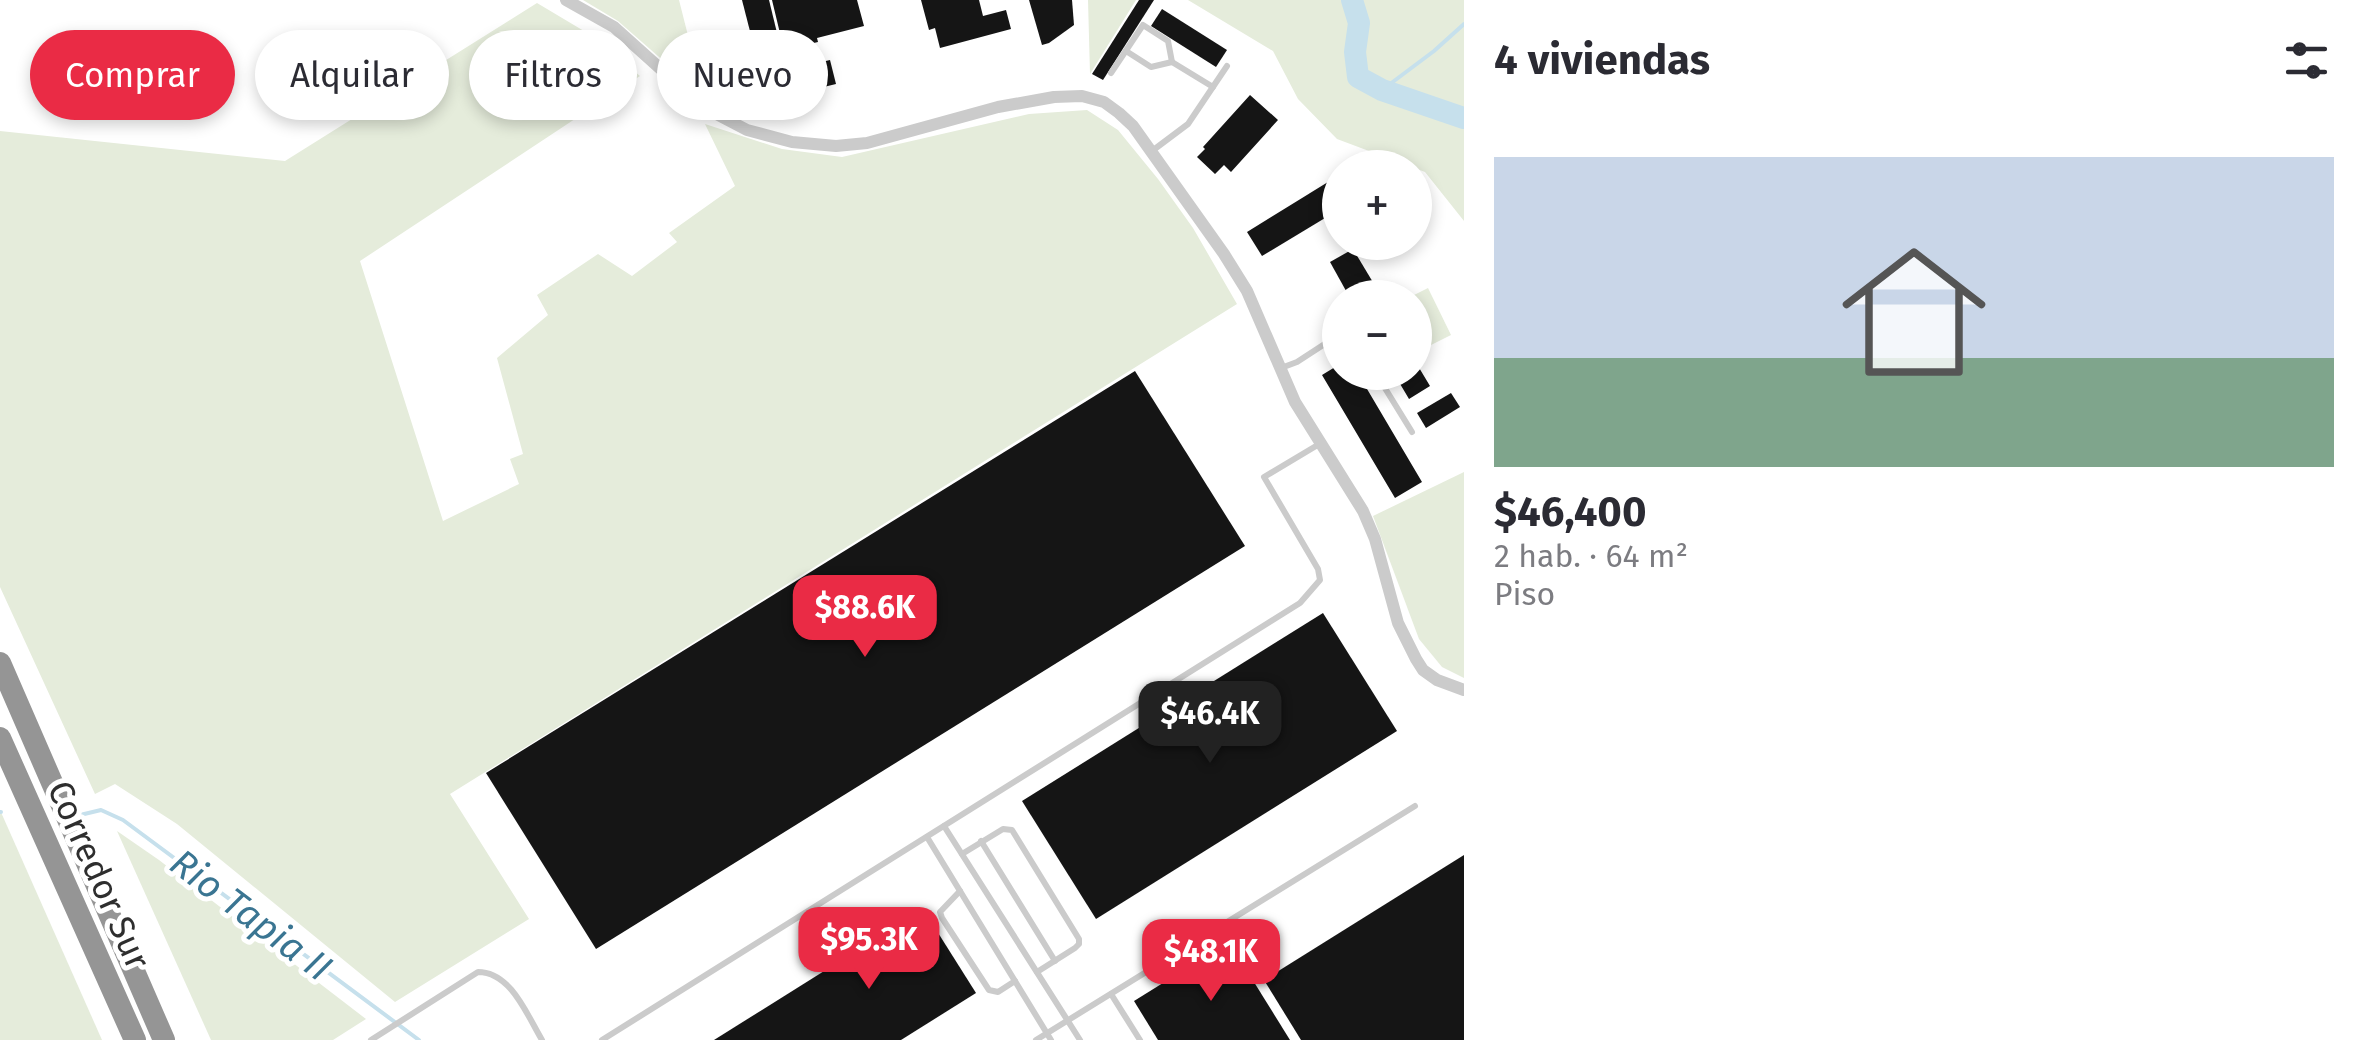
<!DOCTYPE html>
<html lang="es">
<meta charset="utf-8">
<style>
body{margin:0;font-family:"Fira Sans",sans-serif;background:#f7f7f7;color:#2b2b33;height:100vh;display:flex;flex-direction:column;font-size:38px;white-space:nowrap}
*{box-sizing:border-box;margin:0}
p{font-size:32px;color:#7c7c81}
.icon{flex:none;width:55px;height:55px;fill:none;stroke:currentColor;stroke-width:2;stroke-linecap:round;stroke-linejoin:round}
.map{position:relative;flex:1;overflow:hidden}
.panel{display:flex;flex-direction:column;background:#fff;width:900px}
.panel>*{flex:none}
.banner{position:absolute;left:30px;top:30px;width:950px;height:90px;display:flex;gap:20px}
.fabs{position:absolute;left:1322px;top:150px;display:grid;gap:20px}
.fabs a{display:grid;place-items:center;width:110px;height:110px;border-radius:50%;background:#fff;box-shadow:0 5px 15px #0003;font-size:50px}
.price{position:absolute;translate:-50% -85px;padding:0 22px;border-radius:20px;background:#ea2b45;color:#fff;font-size:32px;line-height:65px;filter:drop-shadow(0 2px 5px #0008)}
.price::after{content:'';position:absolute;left:50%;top:60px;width:30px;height:22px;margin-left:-15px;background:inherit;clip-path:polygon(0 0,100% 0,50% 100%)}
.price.current{background:#222;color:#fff}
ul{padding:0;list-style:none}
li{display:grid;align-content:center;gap:20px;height:530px;padding:0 30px}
li span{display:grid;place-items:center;height:310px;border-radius:0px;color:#555}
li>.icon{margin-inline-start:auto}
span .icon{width:180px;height:180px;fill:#fffc;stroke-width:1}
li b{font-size:42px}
h2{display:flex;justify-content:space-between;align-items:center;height:120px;padding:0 30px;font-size:42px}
.pill{padding:0 35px;border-radius:45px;background:#fff;box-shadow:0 5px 15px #0003;font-size:35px;line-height:90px}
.pill.current{background:#ea2b45;color:#fff}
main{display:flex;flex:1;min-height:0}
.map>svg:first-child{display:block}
.green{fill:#e5ecdb}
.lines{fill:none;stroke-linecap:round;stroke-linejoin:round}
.stream{stroke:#c6e0ec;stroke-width:4}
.river{stroke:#c6e0ec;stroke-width:22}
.building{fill:#151515}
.lane{stroke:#cbcbcb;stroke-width:6}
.street{stroke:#cbcbcb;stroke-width:12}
.highway{stroke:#959595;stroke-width:22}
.labels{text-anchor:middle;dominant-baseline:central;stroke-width:10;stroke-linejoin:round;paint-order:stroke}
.street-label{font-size:35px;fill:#2e2e2e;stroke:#fff}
.water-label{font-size:38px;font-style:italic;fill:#3a7592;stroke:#fff}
</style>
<main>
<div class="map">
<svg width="1464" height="1040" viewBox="0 0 1464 1040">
<rect width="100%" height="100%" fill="#fff"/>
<g class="green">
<path d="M583,0H679L701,87L675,71L618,21Z"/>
<path d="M1088,0H1136L1090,74Z"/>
<path d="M1188,0H1464V221L1425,172L1337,139L1298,99L1273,51Z"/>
<path d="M537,3L589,34L640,76L360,261L443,521L519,484L510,459L523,454L497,358L548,315L537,295L598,254L632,276L677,242L669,233L735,186L705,124L782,149L842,157L1029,114L1087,110L1118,130L1158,179L1193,228L1237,304L450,794L529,919L395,1002L177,824L115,784L95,794L0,587V131L285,161Z"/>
<path d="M1428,288L1451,335L1425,348L1415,327V298L1410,297Z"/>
<path d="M1464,472V678L1442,667L1419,639L1373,516Z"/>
<path d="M0,810L102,1040H0Z"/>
<path d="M117,831L159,860L366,1019L333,1040H211Z"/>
</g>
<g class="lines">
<g class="stream">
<path d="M1382,90L1434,51L1464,24"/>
<path d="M0,812H1"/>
<path d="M76,816L101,810L123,820L419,1040"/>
</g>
<path class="river" d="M1352,0L1359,23L1355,52L1358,77L1382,90L1464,118"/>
</g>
<g class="building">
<path d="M742,0H769L778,37L753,43Z"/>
<path d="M772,0H857L864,26L817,38L818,42L784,50Z"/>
<path d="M921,0H979L983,16L1006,10L1011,29L940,48L935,28L929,30Z"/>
<path d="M1029,0H1072L1074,25L1049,43L1042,45Z"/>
<path d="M1139,0H1154L1103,80L1092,74Z"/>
<path d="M1162,9L1227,50L1216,67L1151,26Z"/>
<path d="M767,51L783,61L771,79L756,70Z"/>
<path d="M830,60L836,84L795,94L790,75L793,74L792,69Z"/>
<path d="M738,85L762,92L755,116L731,109Z"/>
<path d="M1250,95L1278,120L1231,172L1224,165L1215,174L1197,157L1205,149L1203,147Z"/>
<path d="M1328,182L1340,202V209L1262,256L1247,232Z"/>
<path d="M1353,249L1374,284L1350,298L1330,262Z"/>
<path d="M1415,361L1430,386L1409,399L1393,372H1415Z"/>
<path d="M1340,364V372H1357L1422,482L1395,498L1322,375Z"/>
<path d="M1135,371L1245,546L596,949L486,773Z"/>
<path d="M1451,393L1460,407L1426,428L1417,413Z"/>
<path d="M1323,613L1397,731L1096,919L1022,801Z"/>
<path d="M1464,855V1040H1301L1264,980Z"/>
<path d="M923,909L976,993L901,1040H714Z"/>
<path d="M1229,942L1290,1040H1158L1134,1001Z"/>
</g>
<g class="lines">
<g class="lane">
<path d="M1126,51L1151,67L1172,62"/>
<path d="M1172,62L1213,87"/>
<path d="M1111,73L1143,25L1168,41L1172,62"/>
<path d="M1152,151L1188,124L1227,66"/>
<path d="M1281,368L1297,362L1340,334"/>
<path d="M1375,372L1412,432"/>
<path d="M944,826L1080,1040"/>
<path d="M927,837L1051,1040"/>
<path d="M981,841L1055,961"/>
<path d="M962,854L1003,829L1012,830L1079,939V944L1075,948L1037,972"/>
<path d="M960,891L940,912L942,918L989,990L998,992L1015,981"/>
<path d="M1111,994L1140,1040"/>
<path d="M371,1040L478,972C511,972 527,1015 542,1040"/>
<path d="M602,1040L1300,603L1320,580L1318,569L1264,477L1321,443"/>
<path d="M1036,1040L1415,806"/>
</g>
<path class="street" d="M566,0L614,27L703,107L747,130L792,142L836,146L867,143L998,107L1054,97L1082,96L1104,102L1119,113L1133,126L1224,254L1247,291L1295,402L1363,511L1375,539L1398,623L1416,659L1423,670L1437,680L1464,690"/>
<g class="highway">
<path d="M0,663L164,1040"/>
<path d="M0,738L135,1040"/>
</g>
</g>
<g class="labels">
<g class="street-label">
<text transform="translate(99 875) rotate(66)">Corredor Sur</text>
</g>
<g class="water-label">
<text transform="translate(251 915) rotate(37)">Rio Tapia II</text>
</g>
</g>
</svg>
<div class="fabs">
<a>+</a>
<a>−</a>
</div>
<b class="price" style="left:865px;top:660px">$88.6K</b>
<b class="price current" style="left:1210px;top:766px">$46.4K</b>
<b class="price" style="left:869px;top:992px">$95.3K</b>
<b class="price" style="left:1211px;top:1004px">$48.1K</b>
<div class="banner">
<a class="pill current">Comprar</a>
<a class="pill">Alquilar</a>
<a class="pill">Filtros</a>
<a class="pill">Nuevo</a>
</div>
</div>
<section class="panel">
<h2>4 viviendas<svg class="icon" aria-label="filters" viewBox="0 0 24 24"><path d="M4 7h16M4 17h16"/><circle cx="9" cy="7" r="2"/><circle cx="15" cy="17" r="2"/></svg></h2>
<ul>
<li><span style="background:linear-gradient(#c9d6e8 65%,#7fa58c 0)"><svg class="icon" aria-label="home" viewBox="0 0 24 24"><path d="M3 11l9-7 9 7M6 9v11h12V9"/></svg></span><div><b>$46,400</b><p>2 hab. · 64 m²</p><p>Piso</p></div></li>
</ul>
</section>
</main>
